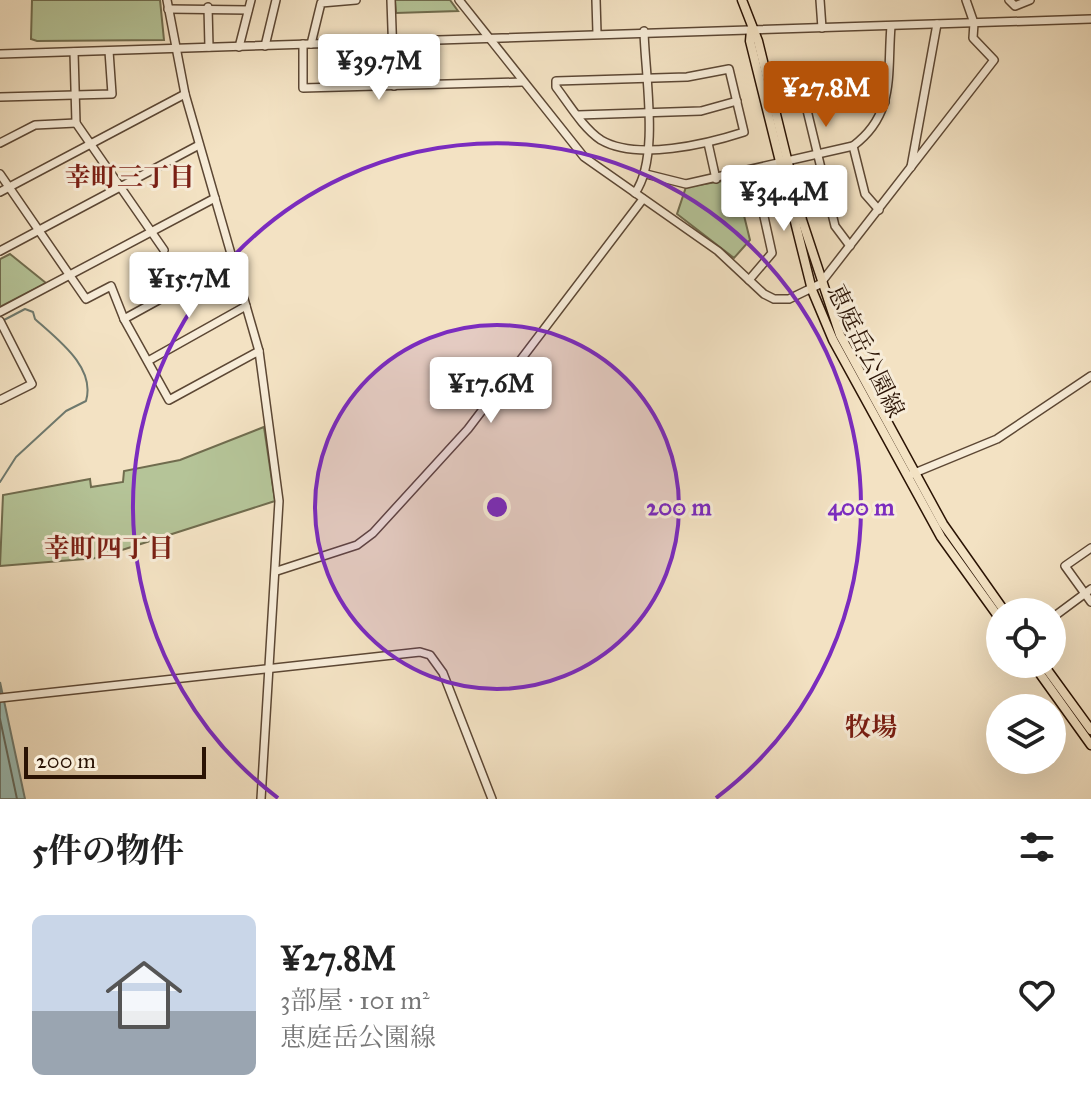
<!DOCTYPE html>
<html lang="ja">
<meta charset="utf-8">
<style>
body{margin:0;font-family:"IM FELL Great Primer","Noto Serif JP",serif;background:#f6f6f6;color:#222;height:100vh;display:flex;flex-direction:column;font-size:30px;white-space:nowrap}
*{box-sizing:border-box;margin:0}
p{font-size:26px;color:#767676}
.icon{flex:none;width:44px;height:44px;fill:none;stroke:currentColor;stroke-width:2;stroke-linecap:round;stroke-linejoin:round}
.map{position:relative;height:799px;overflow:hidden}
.side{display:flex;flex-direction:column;background:#fff;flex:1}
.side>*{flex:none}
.controls{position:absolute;left:986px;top:598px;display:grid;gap:16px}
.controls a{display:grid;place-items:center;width:80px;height:80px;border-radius:50%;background:#fff;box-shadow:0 8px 32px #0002;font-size:40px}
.scale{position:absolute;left:24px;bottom:20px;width:182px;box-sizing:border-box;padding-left:8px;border:4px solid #2a1304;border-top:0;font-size:22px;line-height:28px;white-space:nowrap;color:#2a1304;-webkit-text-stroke:6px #f7ecd8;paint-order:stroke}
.price{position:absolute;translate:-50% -68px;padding:0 18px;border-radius:8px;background:#fff;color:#222;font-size:26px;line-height:52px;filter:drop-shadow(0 2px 4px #0008)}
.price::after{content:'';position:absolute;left:50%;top:48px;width:24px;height:18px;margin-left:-12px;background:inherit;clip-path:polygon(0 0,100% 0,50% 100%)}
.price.on{background:#b45309;color:#fff}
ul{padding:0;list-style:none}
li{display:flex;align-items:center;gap:24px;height:200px;padding:0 32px}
li span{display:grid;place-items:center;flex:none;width:224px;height:160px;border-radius:12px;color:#555}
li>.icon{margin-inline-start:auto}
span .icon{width:96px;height:96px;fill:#fffc;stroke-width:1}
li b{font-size:34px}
h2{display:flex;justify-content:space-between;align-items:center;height:96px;padding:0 32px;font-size:34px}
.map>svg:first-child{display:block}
.green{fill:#b5c498;stroke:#706c4e;stroke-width:2}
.water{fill:#9bbdb5;stroke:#6e796e;stroke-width:2}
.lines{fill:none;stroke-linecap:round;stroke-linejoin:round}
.shore{stroke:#62685c;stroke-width:2}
.stream{stroke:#6e796e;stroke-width:2}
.minor-casing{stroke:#5c4734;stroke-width:10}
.major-casing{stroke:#2a1304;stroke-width:11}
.minor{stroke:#f7ecd8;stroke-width:7}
.major{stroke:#f3e2c3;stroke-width:8}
.ring{fill:none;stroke:#7b2cbf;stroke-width:4}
.labels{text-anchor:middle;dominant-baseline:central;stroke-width:6;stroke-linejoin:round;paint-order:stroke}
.street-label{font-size:24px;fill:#2a1304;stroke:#f7ecd8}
.neighbourhood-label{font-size:26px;font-weight:bold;fill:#7a1f14;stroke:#f7ecd8}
.centre{fill:#7b2cbf;stroke:#f7ecd8;stroke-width:4}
.ring-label{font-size:24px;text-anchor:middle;font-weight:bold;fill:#7b2cbf;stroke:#f7ecd8;stroke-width:6;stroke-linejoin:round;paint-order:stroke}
</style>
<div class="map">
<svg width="1091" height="799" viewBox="0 0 1091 799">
<rect width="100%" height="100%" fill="#f3e2c3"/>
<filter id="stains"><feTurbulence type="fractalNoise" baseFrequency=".0025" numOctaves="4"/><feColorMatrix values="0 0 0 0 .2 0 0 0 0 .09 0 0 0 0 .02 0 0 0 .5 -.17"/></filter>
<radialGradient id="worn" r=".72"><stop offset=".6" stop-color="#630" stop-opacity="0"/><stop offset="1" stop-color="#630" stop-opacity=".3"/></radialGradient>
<g class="green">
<path d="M32,0H160L164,40L37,41L31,39Z"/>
<path d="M395,0H450L458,11L396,13Z"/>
<path d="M735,179L750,240L734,258L677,214L686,187Z"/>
<path d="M10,254L46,283L0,307V259Z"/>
<path d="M264,427L275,501L97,558L0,566L3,495L90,479L91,487L123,482L124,471L180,460Z"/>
</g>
<path class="water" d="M0,682L25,799H0Z"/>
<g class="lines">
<path class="shore" d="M0,719L17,799"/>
<path class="stream" d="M0,482L16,457L66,411L86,401C96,367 57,339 35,319L33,312L25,309L4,320"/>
<g class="minor-casing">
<g id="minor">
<path d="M167,0L185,94L259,351L279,501L261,799"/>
<path d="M391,0L394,86"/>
<path d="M459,0L584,157L718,251L764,294L774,299H789L820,284L994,60L973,38L974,23L966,0"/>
<path d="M596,0L597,33"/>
<path d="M820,0L822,28"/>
<path d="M1009,0L1015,6L1030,0"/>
<path d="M208,7L209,47"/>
<path d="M168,9L248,10"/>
<path d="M303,44V88L522,82"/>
<path d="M311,44L321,3L356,0"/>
<path d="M265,46L276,0"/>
<path d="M239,47L251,0"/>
<path d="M74,52L76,123L164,250"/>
<path d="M0,54L1091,19"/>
<path d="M729,69L744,132C707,144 637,161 601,140C583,128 569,104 556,87V81L687,77Z"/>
<path d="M0,97L112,94L109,51"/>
<path d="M805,104L885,102"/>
<path d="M578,115L701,111L737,101"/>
<path d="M0,143L35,125L76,123"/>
<path d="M708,143L716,179"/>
<path d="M853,146L865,194L879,210"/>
<path d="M911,167L937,24"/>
<path d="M0,174L86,299L111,286L124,319L169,400L259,351"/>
<path d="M646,174L686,184L853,146C896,114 887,74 891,26"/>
<path d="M0,192L185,94"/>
<path d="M635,193C660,158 645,75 644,31"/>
<path d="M850,246L835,226L798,73L888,69"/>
<path d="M0,251L199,145"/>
<path d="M749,280L772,253L754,171"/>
<path d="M0,312L215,198"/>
<path d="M124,319L233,259"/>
<path d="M0,321L32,384L0,400"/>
<path d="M148,361L246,306"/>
<path d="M912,474L997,439L1091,376"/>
<path d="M1091,548L1065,566L1091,602"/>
<path d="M277,571L357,545L373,533L468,429L643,199"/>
<path d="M1052,618L1091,589"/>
<path d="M0,698L420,652L430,655L443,673L492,799"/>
</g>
</g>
<g class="major-casing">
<g id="major">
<path d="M742,0L758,41L802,220L840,335L943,524L1005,612"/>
<path d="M751,30L750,41L812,290L833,340L941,537L1000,619"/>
<path d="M1033,664L1091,745"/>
<path d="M1043,664L1091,730"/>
</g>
</g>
<use href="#minor" class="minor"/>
<use href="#major" class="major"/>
</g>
<circle cx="497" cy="507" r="182" fill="#7b2cbf" fill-opacity=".12"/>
<g class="ring">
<circle cx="497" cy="507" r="182"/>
<path d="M278 798A364 364 0 1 1 716 798"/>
</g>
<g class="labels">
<g class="street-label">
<text transform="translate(866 351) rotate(64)">恵庭岳公園線</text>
</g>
<g class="neighbourhood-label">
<text x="130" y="177">幸町三丁目</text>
<text x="109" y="548">幸町四丁目</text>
<text x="871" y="727">牧場</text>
</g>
</g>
<circle cx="497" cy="507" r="12" class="centre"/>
<g class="ring-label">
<text x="679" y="515">200 m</text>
<text x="861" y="515">400 m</text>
</g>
<rect width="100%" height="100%" filter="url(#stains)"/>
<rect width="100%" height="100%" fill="url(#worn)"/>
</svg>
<div class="controls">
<a><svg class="icon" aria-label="locate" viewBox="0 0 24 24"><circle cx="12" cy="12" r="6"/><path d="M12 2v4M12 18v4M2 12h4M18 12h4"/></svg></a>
<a><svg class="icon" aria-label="layers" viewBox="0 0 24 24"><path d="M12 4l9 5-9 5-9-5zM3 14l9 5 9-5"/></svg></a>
</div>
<div class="scale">200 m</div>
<b class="price" style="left:379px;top:102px">¥39.7M</b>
<b class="price on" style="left:826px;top:129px">¥27.8M</b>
<b class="price" style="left:784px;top:233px">¥34.4M</b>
<b class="price" style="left:189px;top:320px">¥15.7M</b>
<b class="price" style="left:491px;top:425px">¥17.6M</b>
</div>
<section class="side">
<h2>5件の物件<svg class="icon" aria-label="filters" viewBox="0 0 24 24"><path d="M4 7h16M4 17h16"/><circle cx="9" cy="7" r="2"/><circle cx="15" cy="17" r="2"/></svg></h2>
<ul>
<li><span style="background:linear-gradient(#c9d6e8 60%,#9aa5b1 0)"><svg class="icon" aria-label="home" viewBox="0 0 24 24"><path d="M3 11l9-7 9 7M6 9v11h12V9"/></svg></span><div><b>¥27.8M</b><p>3部屋 · 101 m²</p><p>恵庭岳公園線</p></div><svg class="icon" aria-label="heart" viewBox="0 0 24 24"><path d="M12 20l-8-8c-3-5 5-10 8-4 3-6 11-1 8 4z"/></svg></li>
</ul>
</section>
